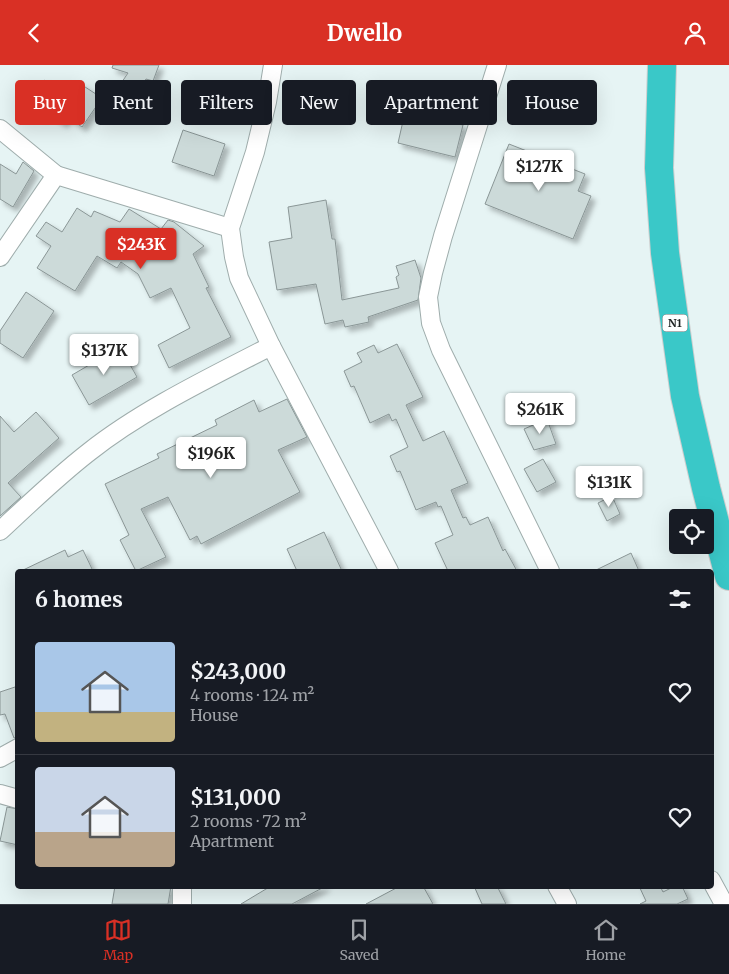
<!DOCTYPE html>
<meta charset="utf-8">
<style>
body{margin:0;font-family:Merriweather,serif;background:#242831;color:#f1f3f6;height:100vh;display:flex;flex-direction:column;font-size:19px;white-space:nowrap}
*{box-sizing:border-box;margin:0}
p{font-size:16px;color:#9ea1a6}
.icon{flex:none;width:28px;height:28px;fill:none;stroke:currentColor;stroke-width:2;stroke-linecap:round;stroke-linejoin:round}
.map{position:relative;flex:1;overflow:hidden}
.sheet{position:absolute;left:15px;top:504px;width:699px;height:320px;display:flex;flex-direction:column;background:#171b24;border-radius:5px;box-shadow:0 5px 20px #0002}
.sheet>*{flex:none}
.banner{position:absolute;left:15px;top:15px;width:700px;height:45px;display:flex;gap:10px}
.controls{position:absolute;left:669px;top:444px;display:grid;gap:10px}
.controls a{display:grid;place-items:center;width:45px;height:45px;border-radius:5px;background:#171b24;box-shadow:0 5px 20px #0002;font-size:25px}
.price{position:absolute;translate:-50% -42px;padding:0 11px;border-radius:5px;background:#fff;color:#222;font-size:16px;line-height:32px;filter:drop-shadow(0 1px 2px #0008)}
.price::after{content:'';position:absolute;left:50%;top:30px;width:15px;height:11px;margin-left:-8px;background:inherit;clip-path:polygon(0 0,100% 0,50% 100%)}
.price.on{background:#d93025;color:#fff}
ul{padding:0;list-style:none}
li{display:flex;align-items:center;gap:15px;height:125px;padding:0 20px}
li+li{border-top:1px solid #363941}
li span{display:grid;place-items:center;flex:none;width:140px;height:100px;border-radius:5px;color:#555}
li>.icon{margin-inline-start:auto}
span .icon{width:60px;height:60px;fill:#fffc;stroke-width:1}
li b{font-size:21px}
h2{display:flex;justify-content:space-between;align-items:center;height:60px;padding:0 20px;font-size:21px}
.chip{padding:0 18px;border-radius:5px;background:#171b24;box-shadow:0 5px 20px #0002;font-size:18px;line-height:45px}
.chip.on{background:#d93025;color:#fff}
header{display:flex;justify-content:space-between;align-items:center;height:65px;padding:0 20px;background:#d93025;color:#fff;font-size:22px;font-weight:700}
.menu{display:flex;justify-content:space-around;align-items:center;height:70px;border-top:1px solid #363941;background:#171b24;font-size:14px;color:#9ea1a6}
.menu a{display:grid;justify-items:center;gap:2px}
.menu .on{color:#d93025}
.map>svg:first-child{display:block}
.building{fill:#ccdad9;stroke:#8a9696;filter:url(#shadow)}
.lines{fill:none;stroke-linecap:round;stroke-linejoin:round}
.minor-casing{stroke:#9fadac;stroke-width:20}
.trunk-casing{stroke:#cdcece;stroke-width:30}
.minor{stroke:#fff;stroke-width:18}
.trunk{stroke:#3ac8c8;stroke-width:28}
.labels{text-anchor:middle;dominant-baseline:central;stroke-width:4;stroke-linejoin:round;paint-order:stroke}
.shield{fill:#fff;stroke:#616464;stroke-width:1}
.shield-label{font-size:11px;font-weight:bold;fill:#1d2222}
</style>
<header><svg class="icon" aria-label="back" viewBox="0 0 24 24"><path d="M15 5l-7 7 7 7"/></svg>Dwello<svg class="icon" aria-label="person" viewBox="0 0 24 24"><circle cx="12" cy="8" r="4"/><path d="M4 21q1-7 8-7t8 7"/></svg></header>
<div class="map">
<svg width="729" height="839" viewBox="0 0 729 839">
<defs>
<filter id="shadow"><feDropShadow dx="4.5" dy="4.5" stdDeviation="2.5" flood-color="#0004"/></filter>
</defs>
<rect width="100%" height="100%" fill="#e6f4f4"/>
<g class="building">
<path d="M113,0H159L153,16L146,14L125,43L111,33L128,8L112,3Z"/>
<path d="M44,15L69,32L79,18L102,33L82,62L68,52L63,58L47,47L43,52L27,40Z"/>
<path d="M415,48L463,60L455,92L398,78L403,56L413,58Z"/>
<path d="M183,65L225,79L214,111L172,97Z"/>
<path d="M509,79L585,109L578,126L591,131L573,174L485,139Z"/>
<path d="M23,97L34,106L13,142L0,134V99L16,109Z"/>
<path d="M326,135L332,174H335L342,235L399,223L396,212L399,210L396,201L415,195L421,213L418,235L368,252L369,257L345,262L343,255L325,259L316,219L277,225L269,177L292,173L288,142Z"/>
<path d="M77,143L91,152L94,146L120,157L129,144L161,164L168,155L174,157L204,181L193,189L209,222L206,223L231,272L169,303L158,280L190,263L171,223L150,233L138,209L121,197L117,203L97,191L75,226L37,203L51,181L36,171L46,157L62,167Z"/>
<path d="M26,227L54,246L23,293L0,278V266Z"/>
<path d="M397,279L423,332L406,340L423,376L444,366L468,418L451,425L463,453L466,452L470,460L488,452L503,486L505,484L517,506H448L435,478L453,470L441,441L438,442L436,437L416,445L400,406L397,407L390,391L408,382L396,354L392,356L389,349L370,358L354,321L351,322L344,306L362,297L357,288L374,280L378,288Z"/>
<path d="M120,282L137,312L89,340L72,310Z"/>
<path d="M287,334L307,372L278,385L300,427L201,479L197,471L190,475L168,432L141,444L166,492L136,506L120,475L129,470L105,419L159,393L157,389L217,360L215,355L254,335L259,347Z"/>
<path d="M36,347L59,373L8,418L21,432L0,451V351L14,367Z"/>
<path d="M547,354L556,379L534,385L524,364Z"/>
<path d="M543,394L556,417L537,427L524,404Z"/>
<path d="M612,431L620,449L607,456L598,438Z"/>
<path d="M324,467L342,506H297L287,484Z"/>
<path d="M65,485L68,492L83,485L93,506H21Z"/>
<path d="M631,488L639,506H594Z"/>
<path d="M18,621V672L14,673L5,649L0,650V627Z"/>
<path d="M7,742L18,744V780L0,776Z"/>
<path d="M115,821H171L168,839H112Z"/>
<path d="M271,821H326L292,839H241Z"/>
<path d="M400,821H423L433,839H366Z"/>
<path d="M474,821H497L506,839H482Z"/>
<path d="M639,821H660L663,827L675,821H682L688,834L677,839H640L646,836Z"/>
</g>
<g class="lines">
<g class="minor-casing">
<g id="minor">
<path d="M273,0L267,37L255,87L230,163L234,192L239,213L271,281L389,506"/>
<path d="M497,0L443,171L433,208L428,232L431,258L441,285L550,506"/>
<path d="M0,64L56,110"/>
<path d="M0,192L56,110L230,163"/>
<path d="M0,466C29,439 58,411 89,387C142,345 211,312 271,281"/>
<path d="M0,693L18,683"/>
<path d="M0,729L18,734"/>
<path d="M711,815L724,839"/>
<path d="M182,821V839"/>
<path d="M557,821L567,839"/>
</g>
</g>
<g class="trunk-casing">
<path id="trunk" d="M662,0L659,103L665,188L671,231L685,331L706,423L729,511"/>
</g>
<use href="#minor" class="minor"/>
<use href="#trunk" class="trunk"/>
</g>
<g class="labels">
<rect class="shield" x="662.5" y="249.5" width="25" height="17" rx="4"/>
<g class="shield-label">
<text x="675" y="258">N1</text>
</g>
</g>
</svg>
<div class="controls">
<a><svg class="icon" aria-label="locate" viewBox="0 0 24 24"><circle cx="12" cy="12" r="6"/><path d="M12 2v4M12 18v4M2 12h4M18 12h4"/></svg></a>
</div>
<b class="price" style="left:539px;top:127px">$127K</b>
<b class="price on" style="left:141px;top:205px">$243K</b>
<b class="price" style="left:104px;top:311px">$137K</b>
<b class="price" style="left:540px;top:370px">$261K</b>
<b class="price" style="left:211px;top:414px">$196K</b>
<b class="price" style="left:609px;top:443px">$131K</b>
<div class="banner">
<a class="chip on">Buy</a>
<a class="chip">Rent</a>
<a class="chip">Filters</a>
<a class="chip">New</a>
<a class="chip">Apartment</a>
<a class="chip">House</a>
</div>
<section class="sheet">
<h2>6 homes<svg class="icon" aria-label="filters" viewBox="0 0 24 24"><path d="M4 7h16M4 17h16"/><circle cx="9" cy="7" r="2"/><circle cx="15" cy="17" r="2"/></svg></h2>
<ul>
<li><span style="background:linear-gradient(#a9c7e8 70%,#c2b280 0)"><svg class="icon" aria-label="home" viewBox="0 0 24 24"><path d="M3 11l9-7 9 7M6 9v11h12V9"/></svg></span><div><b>$243,000</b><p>4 rooms · 124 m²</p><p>House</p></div><svg class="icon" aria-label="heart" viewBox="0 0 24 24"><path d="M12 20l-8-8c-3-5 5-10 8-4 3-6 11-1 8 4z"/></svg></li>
<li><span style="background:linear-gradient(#c9d6e8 65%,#b9a48a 0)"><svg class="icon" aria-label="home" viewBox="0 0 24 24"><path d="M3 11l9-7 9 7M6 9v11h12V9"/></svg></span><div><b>$131,000</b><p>2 rooms · 72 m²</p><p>Apartment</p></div><svg class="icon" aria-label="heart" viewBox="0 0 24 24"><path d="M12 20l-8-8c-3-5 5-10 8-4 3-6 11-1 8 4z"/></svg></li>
</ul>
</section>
</div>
<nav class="menu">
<a class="on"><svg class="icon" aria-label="map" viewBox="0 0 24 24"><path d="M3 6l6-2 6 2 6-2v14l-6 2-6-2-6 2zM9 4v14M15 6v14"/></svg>Map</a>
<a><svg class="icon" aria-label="saved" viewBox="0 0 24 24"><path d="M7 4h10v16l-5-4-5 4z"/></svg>Saved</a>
<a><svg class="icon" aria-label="home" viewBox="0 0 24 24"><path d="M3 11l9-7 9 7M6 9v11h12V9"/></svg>Home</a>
</nav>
